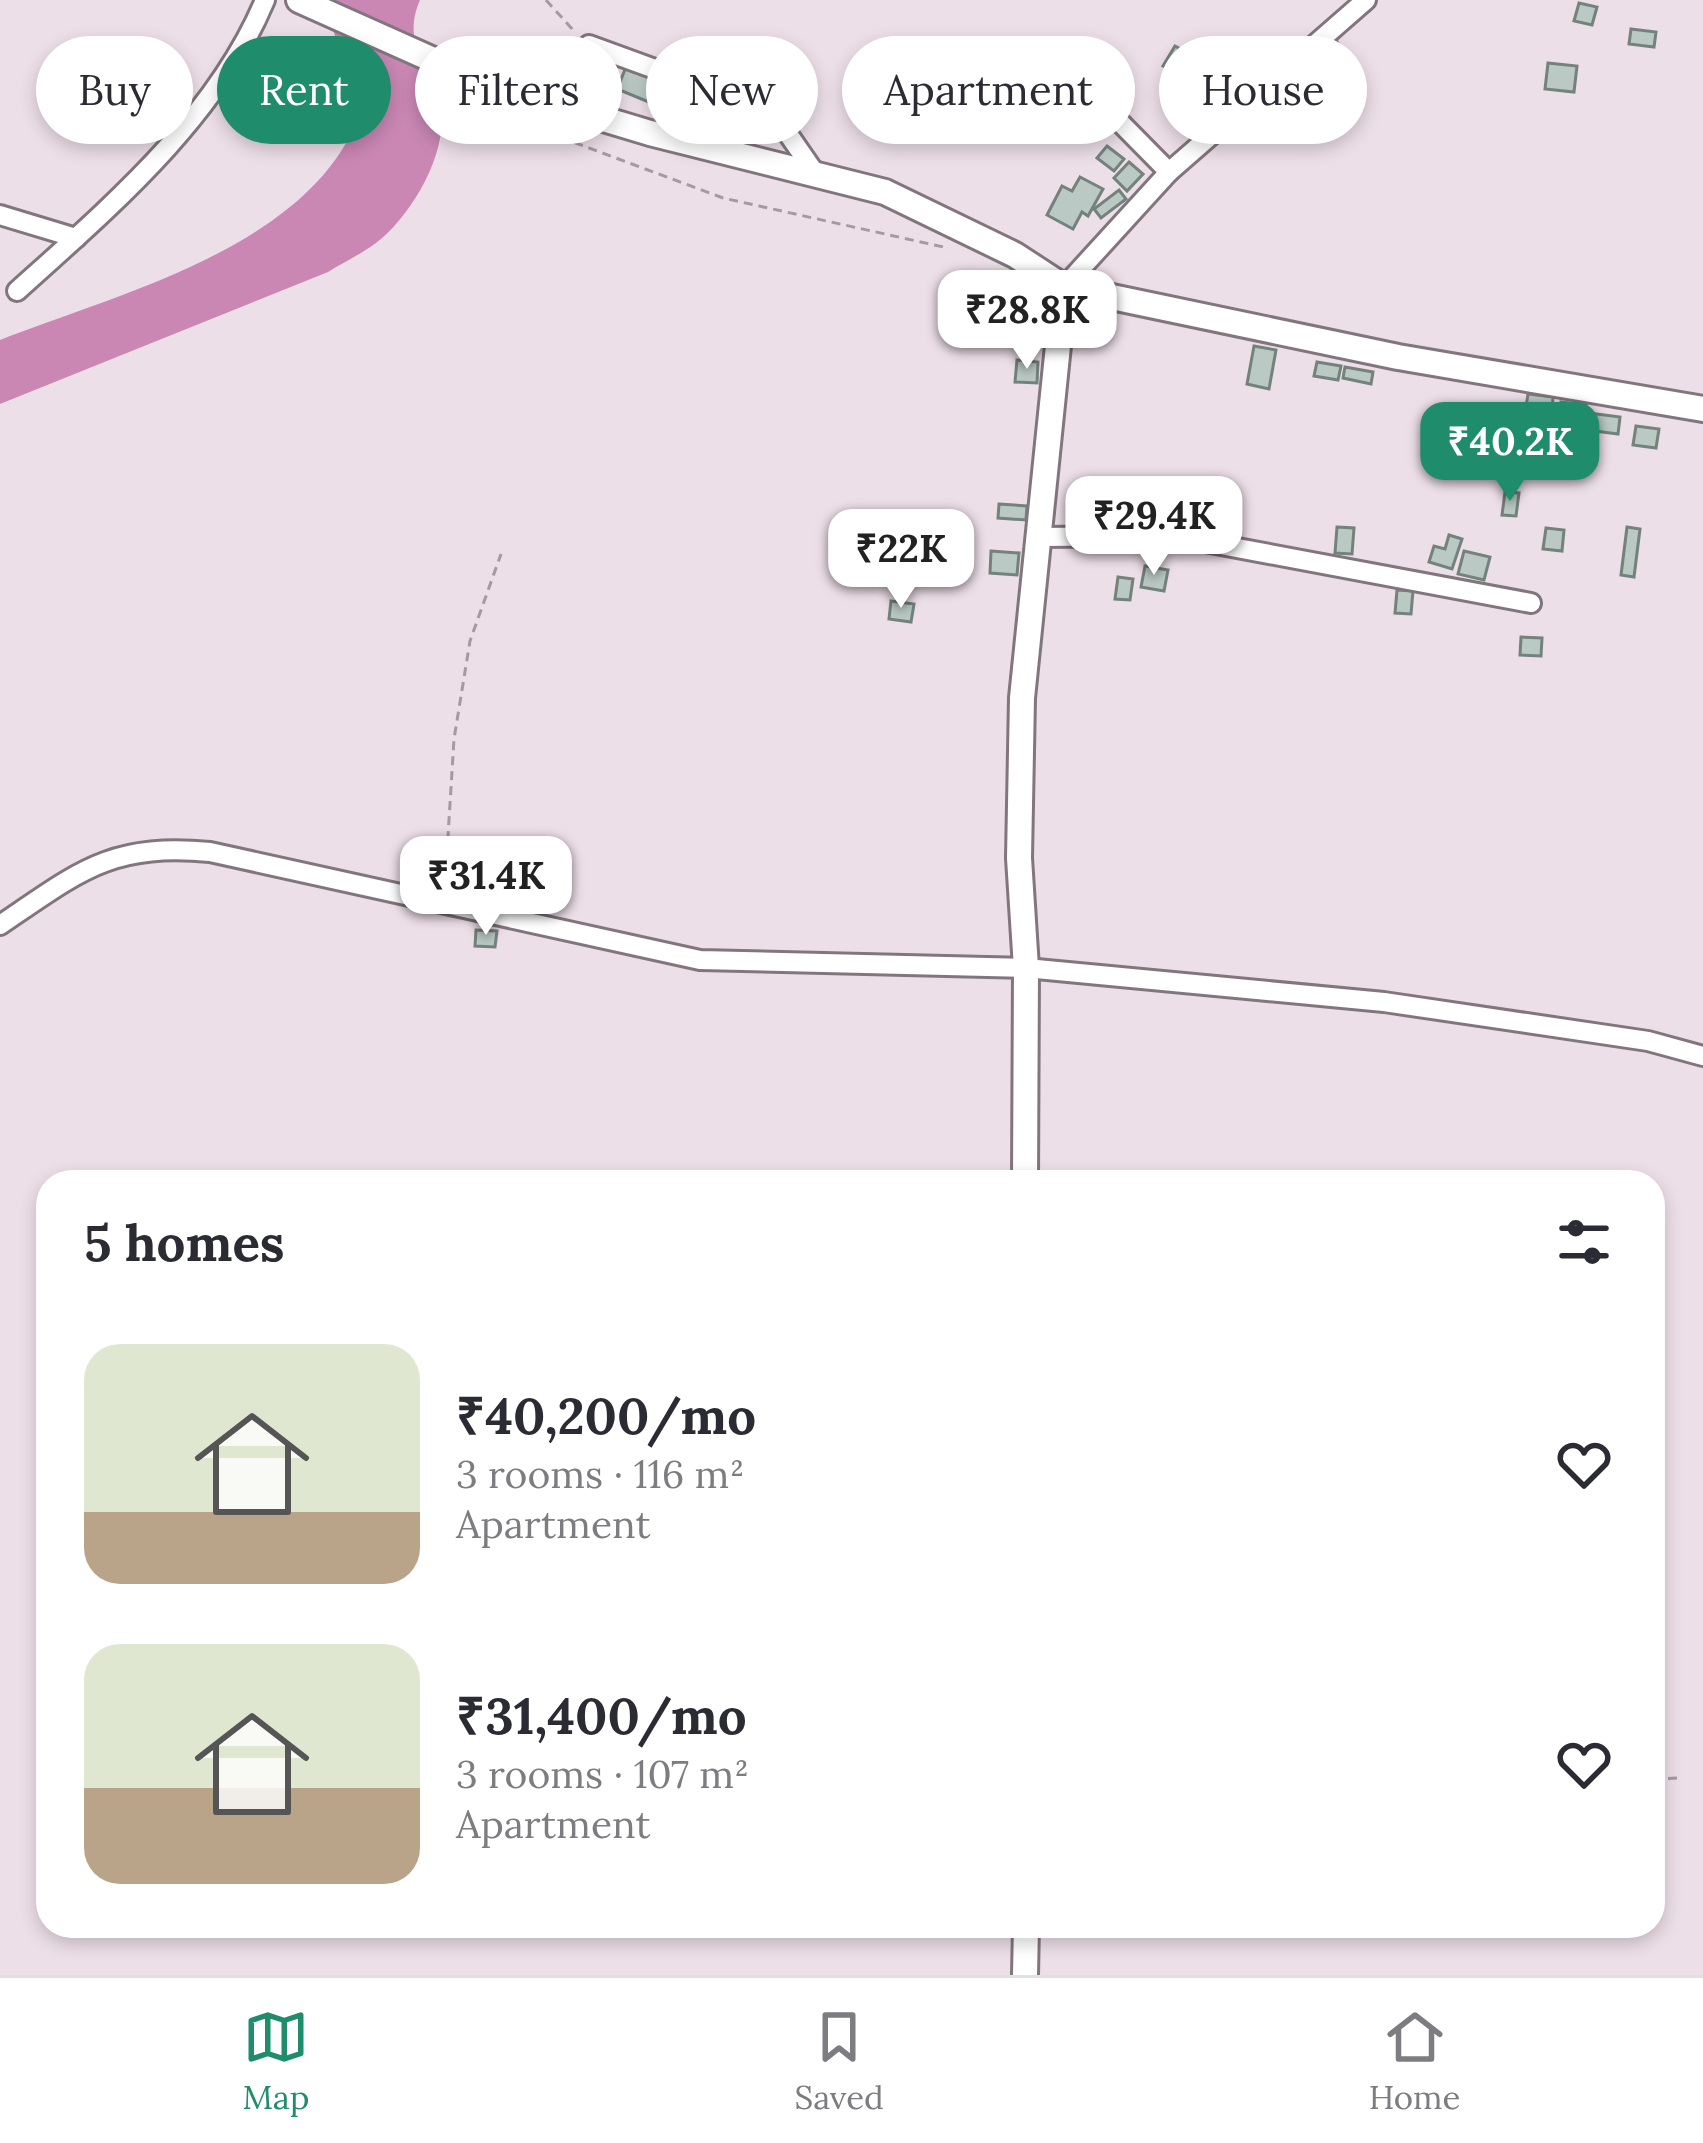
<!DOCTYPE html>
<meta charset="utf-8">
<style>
body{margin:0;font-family:Lora,serif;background:#f7f7f7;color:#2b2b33;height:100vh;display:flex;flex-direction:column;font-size:45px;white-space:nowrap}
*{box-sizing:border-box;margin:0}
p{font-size:39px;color:#7c7c81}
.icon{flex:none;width:66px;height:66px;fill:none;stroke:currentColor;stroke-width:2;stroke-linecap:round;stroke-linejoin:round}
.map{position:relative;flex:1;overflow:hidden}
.sheet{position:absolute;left:36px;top:1170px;width:1629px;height:768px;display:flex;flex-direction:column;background:#fff;border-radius:36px;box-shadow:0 6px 18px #0003}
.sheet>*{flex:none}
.guide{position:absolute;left:36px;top:36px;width:1632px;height:108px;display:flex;gap:24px}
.price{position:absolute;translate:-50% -102px;padding:0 27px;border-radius:24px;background:#fff;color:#222;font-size:39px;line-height:78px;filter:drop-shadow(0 3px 6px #0008)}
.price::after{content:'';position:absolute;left:50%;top:72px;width:36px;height:27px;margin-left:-18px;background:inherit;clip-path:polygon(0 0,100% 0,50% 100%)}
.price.active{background:#1f8d6c;color:#fff}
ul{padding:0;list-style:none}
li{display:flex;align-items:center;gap:36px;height:300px;padding:0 48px}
li span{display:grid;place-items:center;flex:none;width:336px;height:240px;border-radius:36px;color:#555}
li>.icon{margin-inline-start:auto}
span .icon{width:144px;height:144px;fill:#fffc;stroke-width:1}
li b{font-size:51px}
h2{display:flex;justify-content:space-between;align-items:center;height:144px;padding:0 48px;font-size:51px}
.tag{padding:0 42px;border-radius:54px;background:#fff;box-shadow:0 6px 18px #0003;font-size:42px;line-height:108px}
.tag.active{background:#1f8d6c;color:#fff}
.menu{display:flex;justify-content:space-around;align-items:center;height:168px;border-top:3px solid #e1e1e2;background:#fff;font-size:33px;color:#7c7c81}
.menu a{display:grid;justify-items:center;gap:6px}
.menu .active{color:#1f8d6c}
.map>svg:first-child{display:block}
.water{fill:#ca87b4}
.building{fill:#bac9c3;stroke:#74827c;stroke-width:3}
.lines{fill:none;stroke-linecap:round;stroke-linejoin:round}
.street-casing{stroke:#82767e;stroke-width:24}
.secondary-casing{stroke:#82767e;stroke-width:30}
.path{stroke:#a59aa1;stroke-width:3;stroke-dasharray:9 6;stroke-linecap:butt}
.street{stroke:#fff;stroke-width:18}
.secondary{stroke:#fff;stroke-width:24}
</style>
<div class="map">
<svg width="1703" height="1975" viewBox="0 0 1703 1975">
<rect width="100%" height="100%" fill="#eddfe8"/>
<path class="water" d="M333,0H420C403,39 424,61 437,96C456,142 413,215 376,243C361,254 344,262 328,272L0,404V340C120,293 309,247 359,116L332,26Z"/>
<g class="building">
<path d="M1579,3L1597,7L1592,25L1574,21Z"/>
<path d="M1631,29L1656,32L1654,47L1629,44Z"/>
<path d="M1336,40L1344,52L1314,75L1306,64Z"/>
<path d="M1221,44L1238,53L1231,68L1214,58Z"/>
<path d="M1175,46L1190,54L1178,74L1163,66Z"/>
<path d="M1018,48L1030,57L1016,75L1004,66Z"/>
<path d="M1061,57L1075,66L1063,83L1049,74Z"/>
<path d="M629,60L656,76L652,86L662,90L656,105L617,89Z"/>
<path d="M1548,63L1577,66L1574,92L1545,89Z"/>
<path d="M1035,66L1046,73L1029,97L1019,89Z"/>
<path d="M1080,69L1099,83L1086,100L1067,85Z"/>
<path d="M904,98L924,109L917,121L897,110Z"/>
<path d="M1184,103L1204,118L1191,135L1171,120Z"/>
<path d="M895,116L913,129L904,142L886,129Z"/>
<path d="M1107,146L1124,159L1114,171L1097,158Z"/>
<path d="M1129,162L1143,174L1127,191L1114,178Z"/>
<path d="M1080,177L1103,189L1088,216L1082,212L1073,229L1047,215L1062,186L1072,191Z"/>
<path d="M1119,190L1126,199L1101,218L1094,209Z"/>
<path d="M1254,346L1276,350L1269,389L1247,384Z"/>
<path d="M1017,360L1038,362L1037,383L1015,382Z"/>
<path d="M1317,362L1341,366L1338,380L1314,376Z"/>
<path d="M1345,367L1373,372L1371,384L1343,378Z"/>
<path d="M1528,394L1553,397L1552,411L1526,407Z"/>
<path d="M1561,402L1586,405L1584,419L1560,416Z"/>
<path d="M1589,413L1620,417L1618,434L1587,430Z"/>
<path d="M1636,426L1659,429L1656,448L1633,445Z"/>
<path d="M1505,492L1519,493L1516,516L1502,515Z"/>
<path d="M999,504L1027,506L1026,520L998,518Z"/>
<path d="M1337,527L1354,528L1352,554L1335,553Z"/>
<path d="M1627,527L1640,529L1634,577L1621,575Z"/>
<path d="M1546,528L1564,530L1562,551L1543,549Z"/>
<path d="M1449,535L1462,539L1452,569L1429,562L1434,546L1445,549Z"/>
<path d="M991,551L1019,553L1017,575L990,573Z"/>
<path d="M1464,551L1490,557L1484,580L1458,574Z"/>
<path d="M1145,566L1168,570L1164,591L1141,587Z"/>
<path d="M1118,577L1133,579L1130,600L1115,599Z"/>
<path d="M1397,590L1413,591L1411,614L1395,613Z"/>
<path d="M891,601L914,604L911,622L889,619Z"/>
<path d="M1521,637L1542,638L1541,656L1520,655Z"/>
<path d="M476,930L497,931L495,947L475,946Z"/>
</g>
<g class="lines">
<g class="street-casing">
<g id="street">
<path d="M589,45L773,112L813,170"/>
<path d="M1095,97L1169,172"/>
<path d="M0,215L76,238"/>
<path d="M1064,287L1169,172L1366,0"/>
<path d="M17,291C109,208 216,118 265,0"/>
<path d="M1036,537L1173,536L1531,603"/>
<path d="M0,925C80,871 110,843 210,852L700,960L1026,968L1384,1002L1648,1041L1703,1056"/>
</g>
</g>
<g class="secondary-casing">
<g id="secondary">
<path d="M299,0L487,84L650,133L885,192L1015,255L1064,287L1398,357L1703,409"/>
<path d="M1025,1182L1026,968L1019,858L1022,698L1064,287"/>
<path d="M1025,1975L1026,1926"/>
</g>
</g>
<g class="path">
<path d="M546,0L574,31"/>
<path d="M515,141L565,139L723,198L948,248"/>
<path d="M445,885L454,739L470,641L501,554"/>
<path d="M1653,1779L1679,1778"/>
</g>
<use href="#street" class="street"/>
<use href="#secondary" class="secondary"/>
</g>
</svg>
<b class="price" style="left:1027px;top:372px">₹28.8K</b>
<b class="price active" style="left:1510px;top:504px">₹40.2K</b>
<b class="price" style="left:1154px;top:578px">₹29.4K</b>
<b class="price" style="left:901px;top:611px">₹22K</b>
<b class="price" style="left:486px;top:938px">₹31.4K</b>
<div class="guide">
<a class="tag">Buy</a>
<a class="tag active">Rent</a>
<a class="tag">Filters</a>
<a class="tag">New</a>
<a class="tag">Apartment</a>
<a class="tag">House</a>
</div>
<section class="sheet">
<h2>5 homes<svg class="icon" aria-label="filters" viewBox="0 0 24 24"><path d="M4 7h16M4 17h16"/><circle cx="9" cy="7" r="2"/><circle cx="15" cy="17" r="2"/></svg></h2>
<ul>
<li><span style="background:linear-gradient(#dfe7d0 70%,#b9a48a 0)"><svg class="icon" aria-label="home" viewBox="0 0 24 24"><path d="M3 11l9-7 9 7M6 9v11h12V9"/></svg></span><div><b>₹40,200/mo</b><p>3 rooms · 116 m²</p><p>Apartment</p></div><svg class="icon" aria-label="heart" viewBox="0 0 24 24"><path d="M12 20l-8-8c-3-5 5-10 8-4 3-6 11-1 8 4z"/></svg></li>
<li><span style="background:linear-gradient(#dfe7d0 60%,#b9a48a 0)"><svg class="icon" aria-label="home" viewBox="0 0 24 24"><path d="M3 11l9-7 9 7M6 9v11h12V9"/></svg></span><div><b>₹31,400/mo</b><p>3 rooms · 107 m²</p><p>Apartment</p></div><svg class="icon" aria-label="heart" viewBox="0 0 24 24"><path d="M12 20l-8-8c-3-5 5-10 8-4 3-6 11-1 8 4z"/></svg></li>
</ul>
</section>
</div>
<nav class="menu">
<a class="active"><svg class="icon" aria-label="map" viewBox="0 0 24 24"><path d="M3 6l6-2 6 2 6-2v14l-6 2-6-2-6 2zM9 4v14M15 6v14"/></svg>Map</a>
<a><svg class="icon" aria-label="saved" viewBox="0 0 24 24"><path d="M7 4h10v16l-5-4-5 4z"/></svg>Saved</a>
<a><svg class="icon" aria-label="home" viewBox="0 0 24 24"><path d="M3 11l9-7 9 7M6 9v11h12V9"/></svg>Home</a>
</nav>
